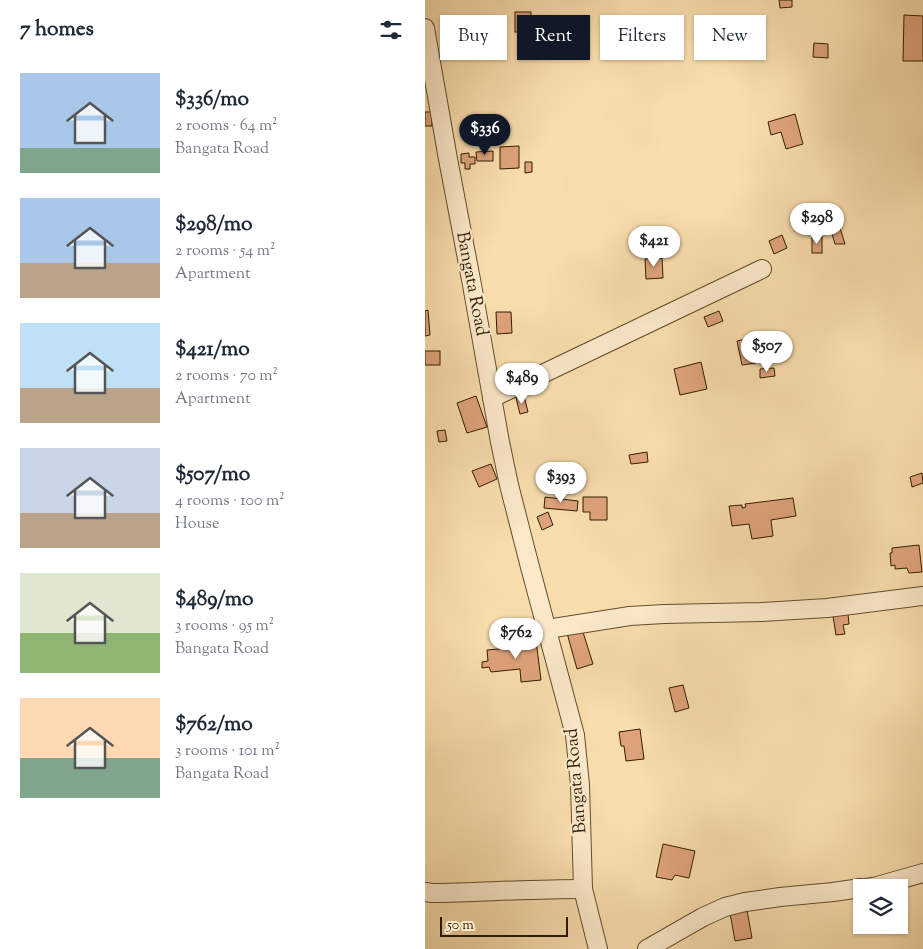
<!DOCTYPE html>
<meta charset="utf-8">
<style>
body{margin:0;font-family:"Sorts Mill Goudy",serif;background:#f6f6f7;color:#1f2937;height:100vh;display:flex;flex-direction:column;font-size:19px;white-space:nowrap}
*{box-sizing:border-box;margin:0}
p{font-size:16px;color:#747a83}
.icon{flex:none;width:28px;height:28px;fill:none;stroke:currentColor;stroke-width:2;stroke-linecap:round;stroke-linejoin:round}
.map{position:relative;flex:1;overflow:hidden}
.panel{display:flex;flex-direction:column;background:#fff;width:425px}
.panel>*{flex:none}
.hud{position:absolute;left:15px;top:15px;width:408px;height:45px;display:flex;gap:10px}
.controls{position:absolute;left:428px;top:879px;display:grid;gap:10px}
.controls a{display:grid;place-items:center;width:55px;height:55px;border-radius:0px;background:#fff;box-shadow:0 1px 4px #0004;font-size:25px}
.scale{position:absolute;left:15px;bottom:12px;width:128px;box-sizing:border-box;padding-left:5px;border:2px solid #301d01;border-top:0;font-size:14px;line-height:18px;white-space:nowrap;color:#301d01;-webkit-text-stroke:4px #fbe9ca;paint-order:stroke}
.price{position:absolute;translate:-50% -42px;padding:0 11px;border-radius:18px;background:#fff;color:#222;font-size:16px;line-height:32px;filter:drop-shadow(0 1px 2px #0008)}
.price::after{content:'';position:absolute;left:50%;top:30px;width:15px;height:11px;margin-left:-8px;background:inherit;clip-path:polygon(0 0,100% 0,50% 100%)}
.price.selected{background:#111827;color:#fff}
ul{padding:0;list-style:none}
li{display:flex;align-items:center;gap:15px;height:125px;padding:0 20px}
li span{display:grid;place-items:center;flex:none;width:140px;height:100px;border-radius:0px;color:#555}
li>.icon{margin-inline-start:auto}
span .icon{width:60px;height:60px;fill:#fffc;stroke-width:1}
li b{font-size:21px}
h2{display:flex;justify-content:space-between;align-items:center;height:60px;padding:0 20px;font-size:21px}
.pill{padding:0 18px;border-radius:0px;background:#fff;box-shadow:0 1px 4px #0004;font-size:18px;line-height:45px}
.pill.selected{background:#111827;color:#fff}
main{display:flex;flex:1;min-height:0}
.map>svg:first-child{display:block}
.building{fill:#dfa37b;stroke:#301d01}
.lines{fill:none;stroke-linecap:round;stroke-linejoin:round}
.minor-casing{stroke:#624d2c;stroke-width:20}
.minor{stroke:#fbe9ca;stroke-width:18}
.labels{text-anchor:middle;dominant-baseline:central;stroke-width:4.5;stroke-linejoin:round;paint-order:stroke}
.street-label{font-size:18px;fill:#301d01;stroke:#fbe9ca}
</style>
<main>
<section class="panel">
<h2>7 homes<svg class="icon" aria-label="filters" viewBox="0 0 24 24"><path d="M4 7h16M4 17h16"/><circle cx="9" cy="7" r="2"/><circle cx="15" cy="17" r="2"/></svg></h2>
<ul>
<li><span style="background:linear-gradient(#a9c7e8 75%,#7fa58c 0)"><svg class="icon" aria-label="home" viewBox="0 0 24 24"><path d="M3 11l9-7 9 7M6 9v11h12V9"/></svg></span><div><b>$336/mo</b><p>2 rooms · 64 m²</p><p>Bangata Road</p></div></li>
<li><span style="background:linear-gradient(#a9c7e8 65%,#b9a48a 0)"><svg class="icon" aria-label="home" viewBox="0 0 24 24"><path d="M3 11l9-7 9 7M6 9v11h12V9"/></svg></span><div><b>$298/mo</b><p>2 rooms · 54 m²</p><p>Apartment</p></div></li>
<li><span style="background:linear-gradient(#bfe0f5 65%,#b9a48a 0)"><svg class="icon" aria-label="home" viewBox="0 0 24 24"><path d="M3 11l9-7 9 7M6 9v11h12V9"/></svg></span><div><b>$421/mo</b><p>2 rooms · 70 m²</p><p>Apartment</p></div></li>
<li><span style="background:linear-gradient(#c9d6e8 65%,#b9a48a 0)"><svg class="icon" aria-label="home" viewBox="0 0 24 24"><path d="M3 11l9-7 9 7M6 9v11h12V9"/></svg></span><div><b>$507/mo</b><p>4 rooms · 100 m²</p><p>House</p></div></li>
<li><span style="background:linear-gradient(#dfe7d0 60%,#8fb573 0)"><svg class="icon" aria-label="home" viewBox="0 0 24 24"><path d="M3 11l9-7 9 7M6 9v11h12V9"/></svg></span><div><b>$489/mo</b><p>3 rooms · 95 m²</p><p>Bangata Road</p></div></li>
<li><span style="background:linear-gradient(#ffd9b3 60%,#7fa58c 0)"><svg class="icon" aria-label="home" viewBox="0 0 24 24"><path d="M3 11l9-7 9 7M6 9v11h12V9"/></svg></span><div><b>$762/mo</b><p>3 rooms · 101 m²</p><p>Bangata Road</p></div></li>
</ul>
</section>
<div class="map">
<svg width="498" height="949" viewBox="0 0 498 949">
<rect width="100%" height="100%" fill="#f9ddad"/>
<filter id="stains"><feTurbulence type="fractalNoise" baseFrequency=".004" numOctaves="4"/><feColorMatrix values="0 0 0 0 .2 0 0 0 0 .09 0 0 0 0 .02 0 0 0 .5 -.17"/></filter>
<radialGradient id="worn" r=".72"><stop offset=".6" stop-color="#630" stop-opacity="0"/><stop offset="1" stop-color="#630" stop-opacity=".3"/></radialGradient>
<g class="building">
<path d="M354,0H367V7L355,8Z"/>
<rect x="90" y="12" width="16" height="20"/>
<path d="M479,15L498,16V61H478Z"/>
<circle cx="34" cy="37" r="11"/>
<path d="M389,43L403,44V58L388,57Z"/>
<rect x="0" y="112" width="7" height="14"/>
<path d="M370,114L378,144L361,149L356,132L346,135L343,122Z"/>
<path d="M94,146V168L75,169V147Z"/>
<path d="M68,151V161H52L51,152Z"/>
<path d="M44,153V157H50V164H45V169H40V163H36V154Z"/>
<path d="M100,162H107V172L100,173Z"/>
<path d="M389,208L393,228L384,230L380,210Z"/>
<path d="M374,209L378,222L370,224L367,215Z"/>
<path d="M415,228L420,244H410L406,231Z"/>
<path d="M357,235L362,248L349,254L344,241Z"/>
<rect x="387" y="237" width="10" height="16"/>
<path d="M209,238L232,243L229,254L207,248Z"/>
<path d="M237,258L238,278L221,279L220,259Z"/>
<path d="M3,310L5,335L0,336V311Z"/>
<path d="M294,311L298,321L283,327L279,317Z"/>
<path d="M71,312H86L87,333L72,334Z"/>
<path d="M326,338L331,363L317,365L312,341Z"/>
<rect x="0" y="351" width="15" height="14"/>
<path d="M276,362L282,389L255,395L249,369Z"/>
<path d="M349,368L350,376L335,378V369Z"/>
<path d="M51,396L62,427L42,433L32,403Z"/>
<path d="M99,396L103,412L95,414L91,398Z"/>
<path d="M20,430L22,441L14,442L12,431Z"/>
<path d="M222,452L223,462L206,464L204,455Z"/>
<path d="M66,464L72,479L54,487L47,471Z"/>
<path d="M497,473L498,483L487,487L485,477Z"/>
<path d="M120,497L153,501L152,511L119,508Z"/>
<path d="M158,497H182V520H165V512H158Z"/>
<path d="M368,498L371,516L346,520L348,536L327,539L324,524L307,526L304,506L317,505V508L321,507L320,504Z"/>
<path d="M123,512L128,525L117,530L112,517Z"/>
<path d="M494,545L497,572L484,573L482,568L470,569V565L466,566L465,553H467V548Z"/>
<path d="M423,614L424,624L418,625L420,634L411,635L408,616Z"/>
<path d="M157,629L168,664L152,669L142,633Z"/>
<path d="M111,640L116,680L96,682L95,669L66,672L64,667L57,668V662L63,661L62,650L85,648L84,642Z"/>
<path d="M258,685L264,708L250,712L244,688Z"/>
<path d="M215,729L219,759L201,761L199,746H196L194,732Z"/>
<path d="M238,844L270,851L264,878L250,875L247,880L231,877Z"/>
<path d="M322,910L327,938L310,941L305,913Z"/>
</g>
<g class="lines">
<g class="minor-casing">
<g id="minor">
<path d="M0,28L23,159L47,285L75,442L84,485L105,567L150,735L155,785L158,889L173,949"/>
<path d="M67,398L337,269"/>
<path d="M122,629L205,616L239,614L336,612L402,608L498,596"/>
<path d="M441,888L452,886L498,873"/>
<path d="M0,892L7,893C58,892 108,889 158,889"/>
<path d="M222,949L278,917L300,907L320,902L355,897L408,892L436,888"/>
</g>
</g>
<use href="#minor" class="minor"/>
</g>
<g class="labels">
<g class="street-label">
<text transform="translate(46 284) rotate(79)">Bangata Road</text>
<text transform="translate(152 781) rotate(-95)">Bangata Road</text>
</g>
</g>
<rect width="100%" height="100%" filter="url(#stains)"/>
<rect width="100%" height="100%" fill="url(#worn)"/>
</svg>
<div class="controls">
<a><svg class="icon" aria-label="layers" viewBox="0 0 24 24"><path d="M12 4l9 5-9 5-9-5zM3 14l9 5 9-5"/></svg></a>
</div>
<div class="scale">50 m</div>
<b class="price selected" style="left:60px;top:156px">$336</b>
<b class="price" style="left:392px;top:245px">$298</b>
<b class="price" style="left:229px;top:268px">$421</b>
<b class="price" style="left:342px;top:373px">$507</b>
<b class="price" style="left:97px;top:405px">$489</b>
<b class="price" style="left:136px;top:504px">$393</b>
<b class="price" style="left:91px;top:660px">$762</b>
<div class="hud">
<a class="pill">Buy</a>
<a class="pill selected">Rent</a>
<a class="pill">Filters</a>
<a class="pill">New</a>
</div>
</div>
</main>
